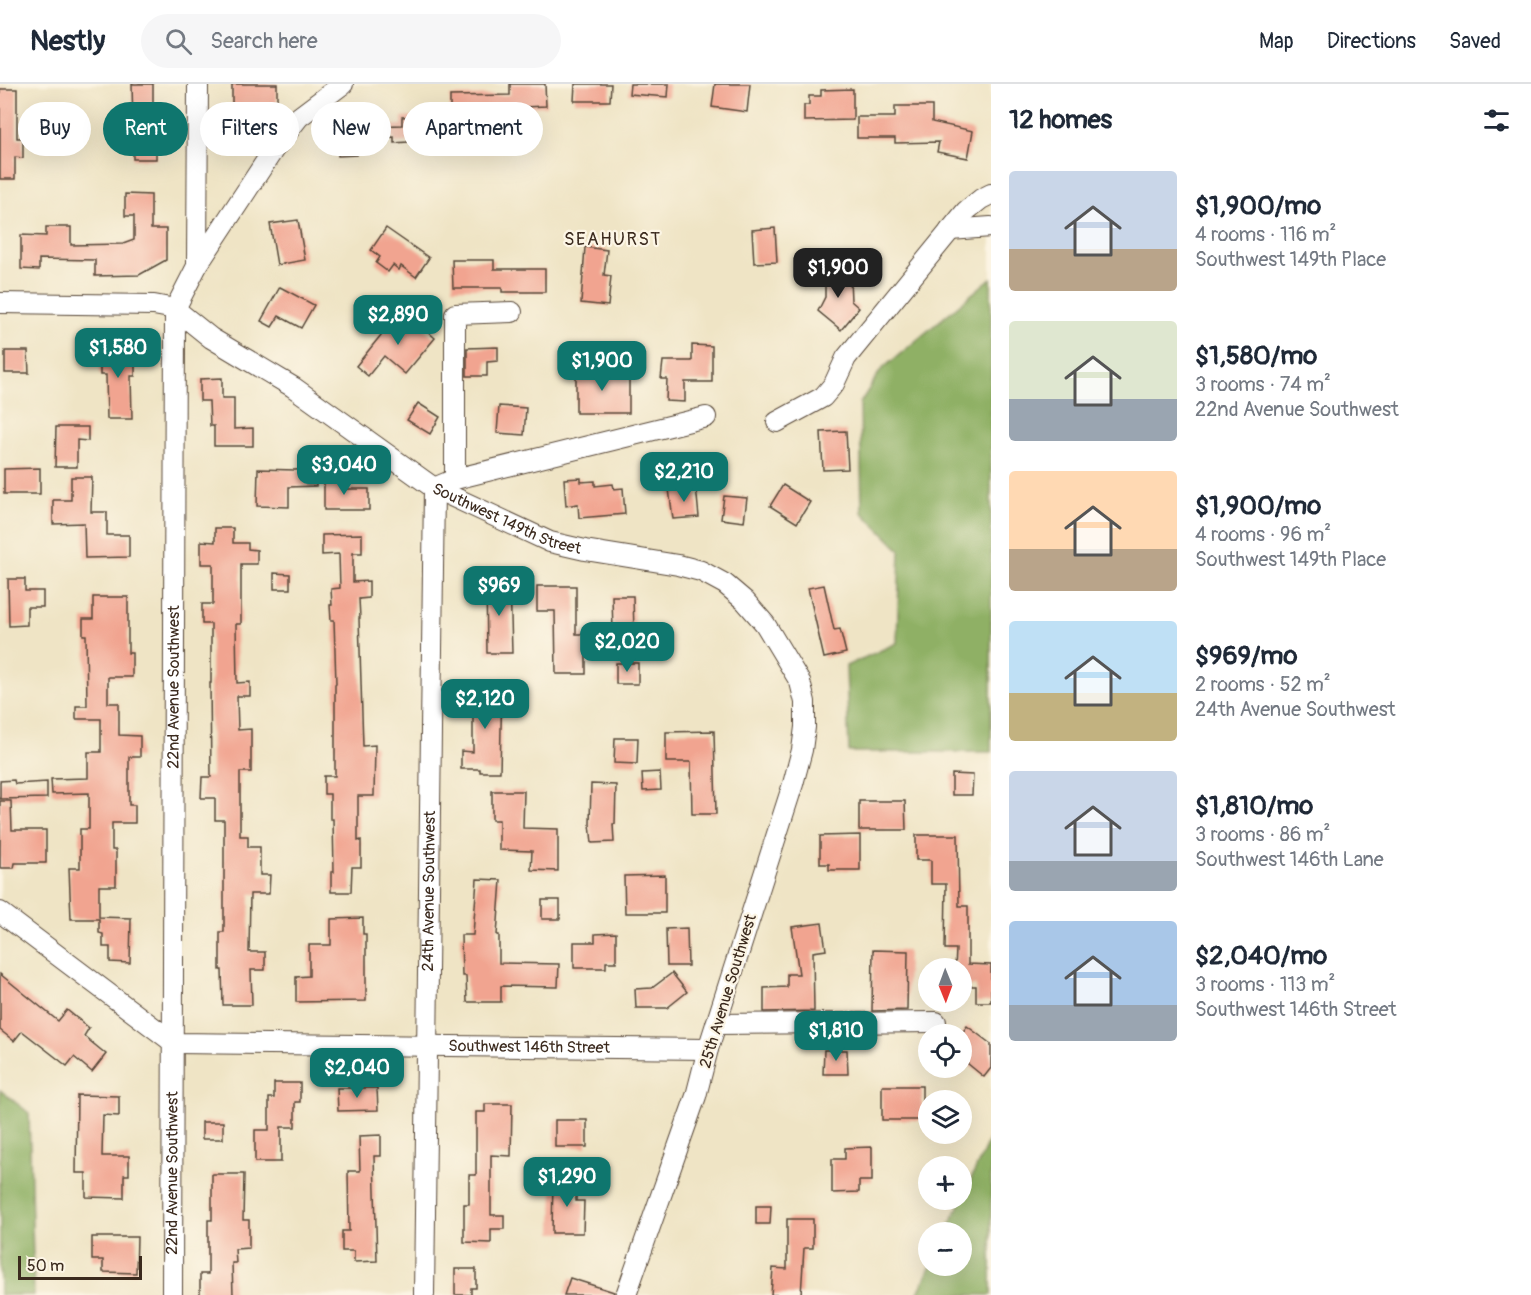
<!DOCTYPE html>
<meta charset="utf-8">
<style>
body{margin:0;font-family:Pangolin,sans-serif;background:#f6f6f7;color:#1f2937;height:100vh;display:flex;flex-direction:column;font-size:22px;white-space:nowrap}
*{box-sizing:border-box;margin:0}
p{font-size:20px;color:#747a83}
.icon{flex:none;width:33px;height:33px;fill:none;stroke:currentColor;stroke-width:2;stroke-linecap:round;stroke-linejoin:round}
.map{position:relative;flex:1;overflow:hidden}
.sheet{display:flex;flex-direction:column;background:#fff;width:540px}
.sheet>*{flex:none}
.banner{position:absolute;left:18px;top:18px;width:570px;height:54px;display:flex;gap:12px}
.needle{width:39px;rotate:179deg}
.buttons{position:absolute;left:918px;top:874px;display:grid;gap:12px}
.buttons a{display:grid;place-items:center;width:54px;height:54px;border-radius:50%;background:#fff;box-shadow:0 6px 24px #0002;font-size:30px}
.scale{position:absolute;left:18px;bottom:15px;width:124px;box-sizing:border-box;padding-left:6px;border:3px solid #3b2a1e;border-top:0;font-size:16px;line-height:21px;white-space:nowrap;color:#3b2a1e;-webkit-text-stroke:4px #fcf5e5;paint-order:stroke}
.price{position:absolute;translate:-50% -51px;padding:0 14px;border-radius:12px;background:#0f766e;color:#fff;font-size:20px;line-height:39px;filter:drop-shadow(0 2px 3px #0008)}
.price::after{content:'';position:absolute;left:50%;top:36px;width:18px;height:14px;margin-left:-9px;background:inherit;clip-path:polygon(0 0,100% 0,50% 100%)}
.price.on{background:#222;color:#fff}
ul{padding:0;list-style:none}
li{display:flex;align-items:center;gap:18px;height:150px;padding:0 18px}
li span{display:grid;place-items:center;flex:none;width:168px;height:120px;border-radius:6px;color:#555}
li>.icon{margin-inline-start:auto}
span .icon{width:72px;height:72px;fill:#fffc;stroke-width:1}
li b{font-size:26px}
h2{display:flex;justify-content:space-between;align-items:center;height:72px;padding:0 18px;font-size:26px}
.pill{padding:0 21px;border-radius:27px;background:#fff;box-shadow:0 6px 24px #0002;font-size:21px;line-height:54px}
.pill.on{background:#0f766e;color:#fff}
header{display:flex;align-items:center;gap:36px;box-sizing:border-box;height:84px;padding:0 30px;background:#fff;border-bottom:2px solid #e0e1e3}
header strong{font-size:28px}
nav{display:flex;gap:33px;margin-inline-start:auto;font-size:21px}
.search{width:420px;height:54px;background:#f6f6f7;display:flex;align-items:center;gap:15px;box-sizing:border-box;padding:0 21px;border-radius:33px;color:#747a83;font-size:22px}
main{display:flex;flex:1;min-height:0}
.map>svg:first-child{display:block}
.forest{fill:#8fb065;stroke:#656d42;stroke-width:1.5}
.building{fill:#f1a490}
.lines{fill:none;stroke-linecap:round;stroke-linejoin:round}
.minor-casing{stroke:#564637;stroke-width:22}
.minor{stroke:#fff;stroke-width:20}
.labels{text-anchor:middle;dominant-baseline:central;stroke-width:4.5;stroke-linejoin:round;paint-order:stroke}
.street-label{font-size:16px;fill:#3b2a1e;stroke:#fcf5e5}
.neighbourhood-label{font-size:18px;letter-spacing:1.5px;fill:#3b2a1e;stroke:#fcf5e5}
</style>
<header>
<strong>Nestly</strong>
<div class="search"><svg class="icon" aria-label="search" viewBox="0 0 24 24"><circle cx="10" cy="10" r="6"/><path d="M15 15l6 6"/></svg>Search here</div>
<nav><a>Map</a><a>Directions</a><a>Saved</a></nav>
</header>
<main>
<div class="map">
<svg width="991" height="1211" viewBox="0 0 991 1211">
<rect width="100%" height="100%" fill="#fcf5e5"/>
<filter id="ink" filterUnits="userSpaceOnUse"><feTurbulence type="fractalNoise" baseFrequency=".0167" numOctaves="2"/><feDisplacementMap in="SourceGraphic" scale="12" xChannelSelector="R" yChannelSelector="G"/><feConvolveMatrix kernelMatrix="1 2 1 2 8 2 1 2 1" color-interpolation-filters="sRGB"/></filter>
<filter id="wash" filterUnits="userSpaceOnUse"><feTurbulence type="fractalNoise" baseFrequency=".008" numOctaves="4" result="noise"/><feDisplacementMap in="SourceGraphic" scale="24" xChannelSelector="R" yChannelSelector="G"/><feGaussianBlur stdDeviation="1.35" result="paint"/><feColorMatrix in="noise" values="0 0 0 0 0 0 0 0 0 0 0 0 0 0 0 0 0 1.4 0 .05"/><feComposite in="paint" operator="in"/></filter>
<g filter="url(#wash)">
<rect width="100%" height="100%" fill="#efe4c5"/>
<g class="forest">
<path d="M991,194V668H849L846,582L897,559L900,466L862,428L860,319L881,286Z"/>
<path d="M0,1006L29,1029L34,1211H0Z"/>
<path d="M991,1052V1211H917L931,1182H962V1149H946Z"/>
</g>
<g id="blocks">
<g class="building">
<path d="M132,0H153V28H156V75H133V64L121,63V40H133Z"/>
<rect x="232" y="0" width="45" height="23"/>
<path d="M510,0H545L546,22L523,23V36L499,37V34H464V41H450V12L510,11Z"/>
<path d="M575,0H611L610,17H574Z"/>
<path d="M630,0H669L668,13L629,10Z"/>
<path d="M715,0H750L747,28L712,23Z"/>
<path d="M0,5H17V54H23V74L15,73V95H0Z"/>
<path d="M853,5V36L804,37V21H809V12H821V6Z"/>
<path d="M895,22H932V38L973,47L968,74L937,68L939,58L895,59V54H857V33H895Z"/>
<path d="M438,31L439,51L408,52V58L394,59V53L368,55V60L357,61V71L338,72L336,42L372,40V42L402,41V33Z"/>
<path d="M125,110L151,111V145H166V176L139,191L95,192V176L39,175V186L21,185V151L46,152V143H71V161L123,160L134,156V132H125Z"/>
<path d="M298,136L305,176L277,181L270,140Z"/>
<path d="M386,144L429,174L416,193L401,182L399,186L393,181L388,188L376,179L380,173L371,166Z"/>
<path d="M775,144L777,178L754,179L752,146Z"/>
<path d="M585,163L607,166L604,191L611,192L608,222L581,219Z"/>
<path d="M452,176H494V185H545V208H502V204H453Z"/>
<path d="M836,182L850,194L851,217L859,224L841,246L818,227L825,213V195Z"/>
<path d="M280,203L314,221L301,244L279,232L272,243L261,237Z"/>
<path d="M398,230L413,243L417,238L435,254L405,290L384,272L368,292L356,282Z"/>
<path d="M100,261L135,262V292H131L132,335H107L106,291H100Z"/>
<path d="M692,261L712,262V298H685V318L666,317L667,295H661L663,277H692Z"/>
<path d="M498,263V277L487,278V292H467V264Z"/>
<path d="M5,267H28L29,289H5Z"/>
<rect x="576" y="287" width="53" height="42"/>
<path d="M222,294V314H234V345L253,344V362H214V342H210L209,317H200V295Z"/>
<path d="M418,319L440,333L430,350L407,336Z"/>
<path d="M499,322L526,324L524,351L497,349Z"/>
<path d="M56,343H88V357L77,356V383H55Z"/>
<path d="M846,347L848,385L823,386L821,348Z"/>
<path d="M40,384V410H4V385Z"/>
<path d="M316,384V402L289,403V423L257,422L258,385L295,386Z"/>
<path d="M71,393H92L91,428H107V451H129V473L85,474L84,439L53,440V416H71Z"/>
<path d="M324,394H346V405H369V426H324Z"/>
<path d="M581,394V398L595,397V402L613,400L614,405L623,404L625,430L579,434L578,420L566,422L564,395Z"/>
<path d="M783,401L810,418L797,439L770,422Z"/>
<path d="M696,402L699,433L673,435L669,405Z"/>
<path d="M724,412L747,414L744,438L721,435Z"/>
<path d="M215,444H233V459H248V465L257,466V480H241V540H236L237,599L250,598V612H237L238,646L251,645V688H240V752H248V763H260V791H270L269,810H250L249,868H265V886H251L252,921H223L222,886H220V848H224V736H215V714H201L202,693H211L210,599H211V540H202V520H213V480H201V457L215,458Z"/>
<path d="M362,450V469H353V498L369,497V514L359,515L360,534H359L363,662L375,661L374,712H358V757L361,756V783H352L351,808H331V788H334L333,735H330V710H324V692H335V601L336,600L334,536H331L330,521H332L331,505L340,504L339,470L322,471V451Z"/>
<path d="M274,489L290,490V505H274Z"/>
<path d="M8,495H25V507H43V523H27V541L9,542Z"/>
<path d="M486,496H510L512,569H487Z"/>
<path d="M824,501L834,546L840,545L846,569L824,574L808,504Z"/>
<path d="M537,502H576V550H586V590H556L555,527H537Z"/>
<path d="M612,512H633L634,548H613Z"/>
<path d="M93,513H128V569H132V593H108V619H119V651L140,652V673H129V721H135V739H112V766H116V802H99V833L131,834L130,879L110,878V863H103V850L99,849V835H71L69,784H80V745H89V709L52,710L51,695L88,694V668H101V635H76V622H87L86,551H83V535H93Z"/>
<rect x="616" y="579" width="22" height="21"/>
<path d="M473,601H502L500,688H480V685H461V667L473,668Z"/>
<path d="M714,647L716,730H692L691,678H666V648Z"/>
<path d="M615,654H638L637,680L614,679Z"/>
<path d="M660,688L661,706L643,707L642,689Z"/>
<path d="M952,690L973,691L972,711H952Z"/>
<path d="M14,696L15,700L47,698V714L0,715V697Z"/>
<path d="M591,700L616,701L615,740H613L614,758L592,759L590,740Z"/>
<path d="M492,707H524L523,744L558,745V787L531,786L532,767L499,766V736H492Z"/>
<path d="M0,717H11L12,746H46V779H15L14,784H0Z"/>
<path d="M859,717H905L906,746H859Z"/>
<path d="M860,751V786H829V780H820V752Z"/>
<path d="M916,751H958L959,822H968V880L991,881V918H976V902H962V885H955L956,865H945L946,800H931V776H916Z"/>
<path d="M665,791V829H625L624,792Z"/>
<path d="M477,795L501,796L497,851H499V879L559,880L558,903L501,902V918H467L466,892H462L461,851H473Z"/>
<rect x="542" y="816" width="18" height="19"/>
<path d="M363,834V850H366V917L296,918V893L309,892V861H331V835Z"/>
<path d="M822,839L826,866L813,868L814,927L764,928V904L787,903V890H799L792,843Z"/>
<path d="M687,844L688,882H667L666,845Z"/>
<path d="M616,849V878H606V884H574V858H595V850Z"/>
<path d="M873,866L908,867L907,926L872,927Z"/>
<path d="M672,889L687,908L667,924H636L635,905L652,904Z"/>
<path d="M0,890L58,937L67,926L89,944L84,952L106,970L92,988L74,973L67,982L22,947L14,957L0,946Z"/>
<path d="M967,942L991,960V984L984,993L962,975V949Z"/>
<path d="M824,966H847L848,990H823Z"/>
<path d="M274,999H300V1018H295V1043H281V1078H255V1046H269V1014H274Z"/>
<rect x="882" y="1002" width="40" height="34"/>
<path d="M337,1004H377L378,1026L338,1027Z"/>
<path d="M77,1011L119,1012V1032L103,1031L102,1072H129V1091H124V1114L86,1113V1089H76Z"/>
<path d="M485,1020H512L511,1072L491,1071V1131H504V1145H491V1159L464,1158V1120H469V1091H476V1028H485Z"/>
<rect x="555" y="1036" width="32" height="27"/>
<rect x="202" y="1038" width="21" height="17"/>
<path d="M381,1051V1072H374L377,1177L354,1178V1167H342V1147H349L348,1087H360L359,1052Z"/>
<path d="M872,1063V1097H859V1108L832,1109V1075H845V1064Z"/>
<path d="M212,1090H244L243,1136H249V1164L235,1165L236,1179H232L233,1211H200V1190H208V1136H212Z"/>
<path d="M553,1095L576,1096V1117H584L583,1149H552Z"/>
<path d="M756,1122H771L770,1140H756Z"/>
<path d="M787,1135H813V1164H804L801,1211H771L773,1184L787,1185Z"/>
<path d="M92,1153H137L136,1189L103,1188V1176H92Z"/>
<path d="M455,1185H476V1204H471V1211H455Z"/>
<path d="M570,1194L614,1208L613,1211H564Z"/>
</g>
</g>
</g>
<g filter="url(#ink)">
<use href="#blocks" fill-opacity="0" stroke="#564637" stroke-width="1.5"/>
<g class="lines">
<g class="minor-casing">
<g id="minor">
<path d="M950,146L991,143"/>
<path d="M197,182L274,65L299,33L343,0"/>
<path id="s1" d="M0,219L154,221L175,225L211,254L293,303L434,404L550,458L585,466L678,481L701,487L725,500L745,517L765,540L800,598L805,618V643L802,666L793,700L708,965L696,1012L626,1211"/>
<path d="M777,338L823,313L834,300L846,274L966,127L981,115L991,110"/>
<path d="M455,395V230L512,228"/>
<path id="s2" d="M0,828L174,959L708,965"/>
<path d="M716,940L936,938"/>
<path id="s3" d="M172,1211L175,225L197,182L198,0"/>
<path id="s4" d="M424,1211L434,404L455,395L706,333"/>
</g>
</g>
<use href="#minor" class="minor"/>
</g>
</g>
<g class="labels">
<g class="street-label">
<text stroke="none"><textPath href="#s1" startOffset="570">Southwest 149th Street</textPath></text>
<text stroke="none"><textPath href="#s3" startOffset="608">22nd Avenue Southwest</textPath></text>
<text stroke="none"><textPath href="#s4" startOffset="404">24th Avenue Southwest</textPath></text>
<text transform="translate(728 907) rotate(-73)">25th Avenue Southwest</text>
<text stroke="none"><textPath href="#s2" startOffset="573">Southwest 146th Street</textPath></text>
<text stroke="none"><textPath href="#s3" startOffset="122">22nd Avenue Southwest</textPath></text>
</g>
<g class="neighbourhood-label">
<text x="613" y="155">SEAHURST</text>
</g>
</g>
</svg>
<div class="buttons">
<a><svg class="needle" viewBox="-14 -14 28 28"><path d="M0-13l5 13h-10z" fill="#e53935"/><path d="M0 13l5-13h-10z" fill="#747a83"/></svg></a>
<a><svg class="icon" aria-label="locate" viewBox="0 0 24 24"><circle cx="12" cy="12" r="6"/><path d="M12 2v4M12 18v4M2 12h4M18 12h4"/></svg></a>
<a><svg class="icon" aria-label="layers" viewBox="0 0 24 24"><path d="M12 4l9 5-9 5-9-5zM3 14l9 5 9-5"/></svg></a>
<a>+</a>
<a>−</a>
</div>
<div class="scale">50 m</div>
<b class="price on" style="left:838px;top:215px">$1,900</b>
<b class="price" style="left:398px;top:262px">$2,890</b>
<b class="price" style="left:118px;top:295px">$1,580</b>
<b class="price" style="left:602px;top:308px">$1,900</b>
<b class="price" style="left:344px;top:412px">$3,040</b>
<b class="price" style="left:684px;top:419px">$2,210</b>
<b class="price" style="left:499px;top:533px">$969</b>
<b class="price" style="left:627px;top:589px">$2,020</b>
<b class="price" style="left:485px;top:646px">$2,120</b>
<b class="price" style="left:836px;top:978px">$1,810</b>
<b class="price" style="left:357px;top:1015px">$2,040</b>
<b class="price" style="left:567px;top:1124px">$1,290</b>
<div class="banner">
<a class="pill">Buy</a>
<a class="pill on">Rent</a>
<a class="pill">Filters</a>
<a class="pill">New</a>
<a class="pill">Apartment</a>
</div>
</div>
<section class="sheet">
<h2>12 homes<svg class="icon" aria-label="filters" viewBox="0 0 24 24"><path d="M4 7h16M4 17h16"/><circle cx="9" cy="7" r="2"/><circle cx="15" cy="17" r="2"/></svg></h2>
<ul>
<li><span style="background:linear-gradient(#c9d6e8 65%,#b9a48a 0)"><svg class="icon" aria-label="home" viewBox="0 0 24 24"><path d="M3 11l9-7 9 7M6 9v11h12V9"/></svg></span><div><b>$1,900/mo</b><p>4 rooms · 116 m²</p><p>Southwest 149th Place</p></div></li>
<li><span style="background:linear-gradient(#dfe7d0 65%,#9aa5b1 0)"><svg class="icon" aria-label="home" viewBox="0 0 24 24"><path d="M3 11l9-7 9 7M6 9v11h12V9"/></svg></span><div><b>$1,580/mo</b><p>3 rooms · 74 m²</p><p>22nd Avenue Southwest</p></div></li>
<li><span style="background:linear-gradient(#ffd9b3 65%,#b9a48a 0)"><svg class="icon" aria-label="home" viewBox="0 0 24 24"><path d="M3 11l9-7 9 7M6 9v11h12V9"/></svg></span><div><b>$1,900/mo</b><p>4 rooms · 96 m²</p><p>Southwest 149th Place</p></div></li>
<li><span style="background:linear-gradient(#bfe0f5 60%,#c2b280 0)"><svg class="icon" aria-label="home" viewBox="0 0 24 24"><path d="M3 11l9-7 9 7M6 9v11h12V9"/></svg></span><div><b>$969/mo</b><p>2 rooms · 52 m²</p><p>24th Avenue Southwest</p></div></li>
<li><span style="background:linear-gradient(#c9d6e8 75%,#9aa5b1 0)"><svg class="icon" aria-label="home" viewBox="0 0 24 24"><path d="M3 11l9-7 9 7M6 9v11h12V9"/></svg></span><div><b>$1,810/mo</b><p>3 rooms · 86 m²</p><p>Southwest 146th Lane</p></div></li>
<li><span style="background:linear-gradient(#a9c7e8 70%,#9aa5b1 0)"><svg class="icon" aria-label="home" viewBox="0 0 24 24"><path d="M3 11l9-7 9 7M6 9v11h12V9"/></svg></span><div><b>$2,040/mo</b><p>3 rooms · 113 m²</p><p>Southwest 146th Street</p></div></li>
</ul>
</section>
</main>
